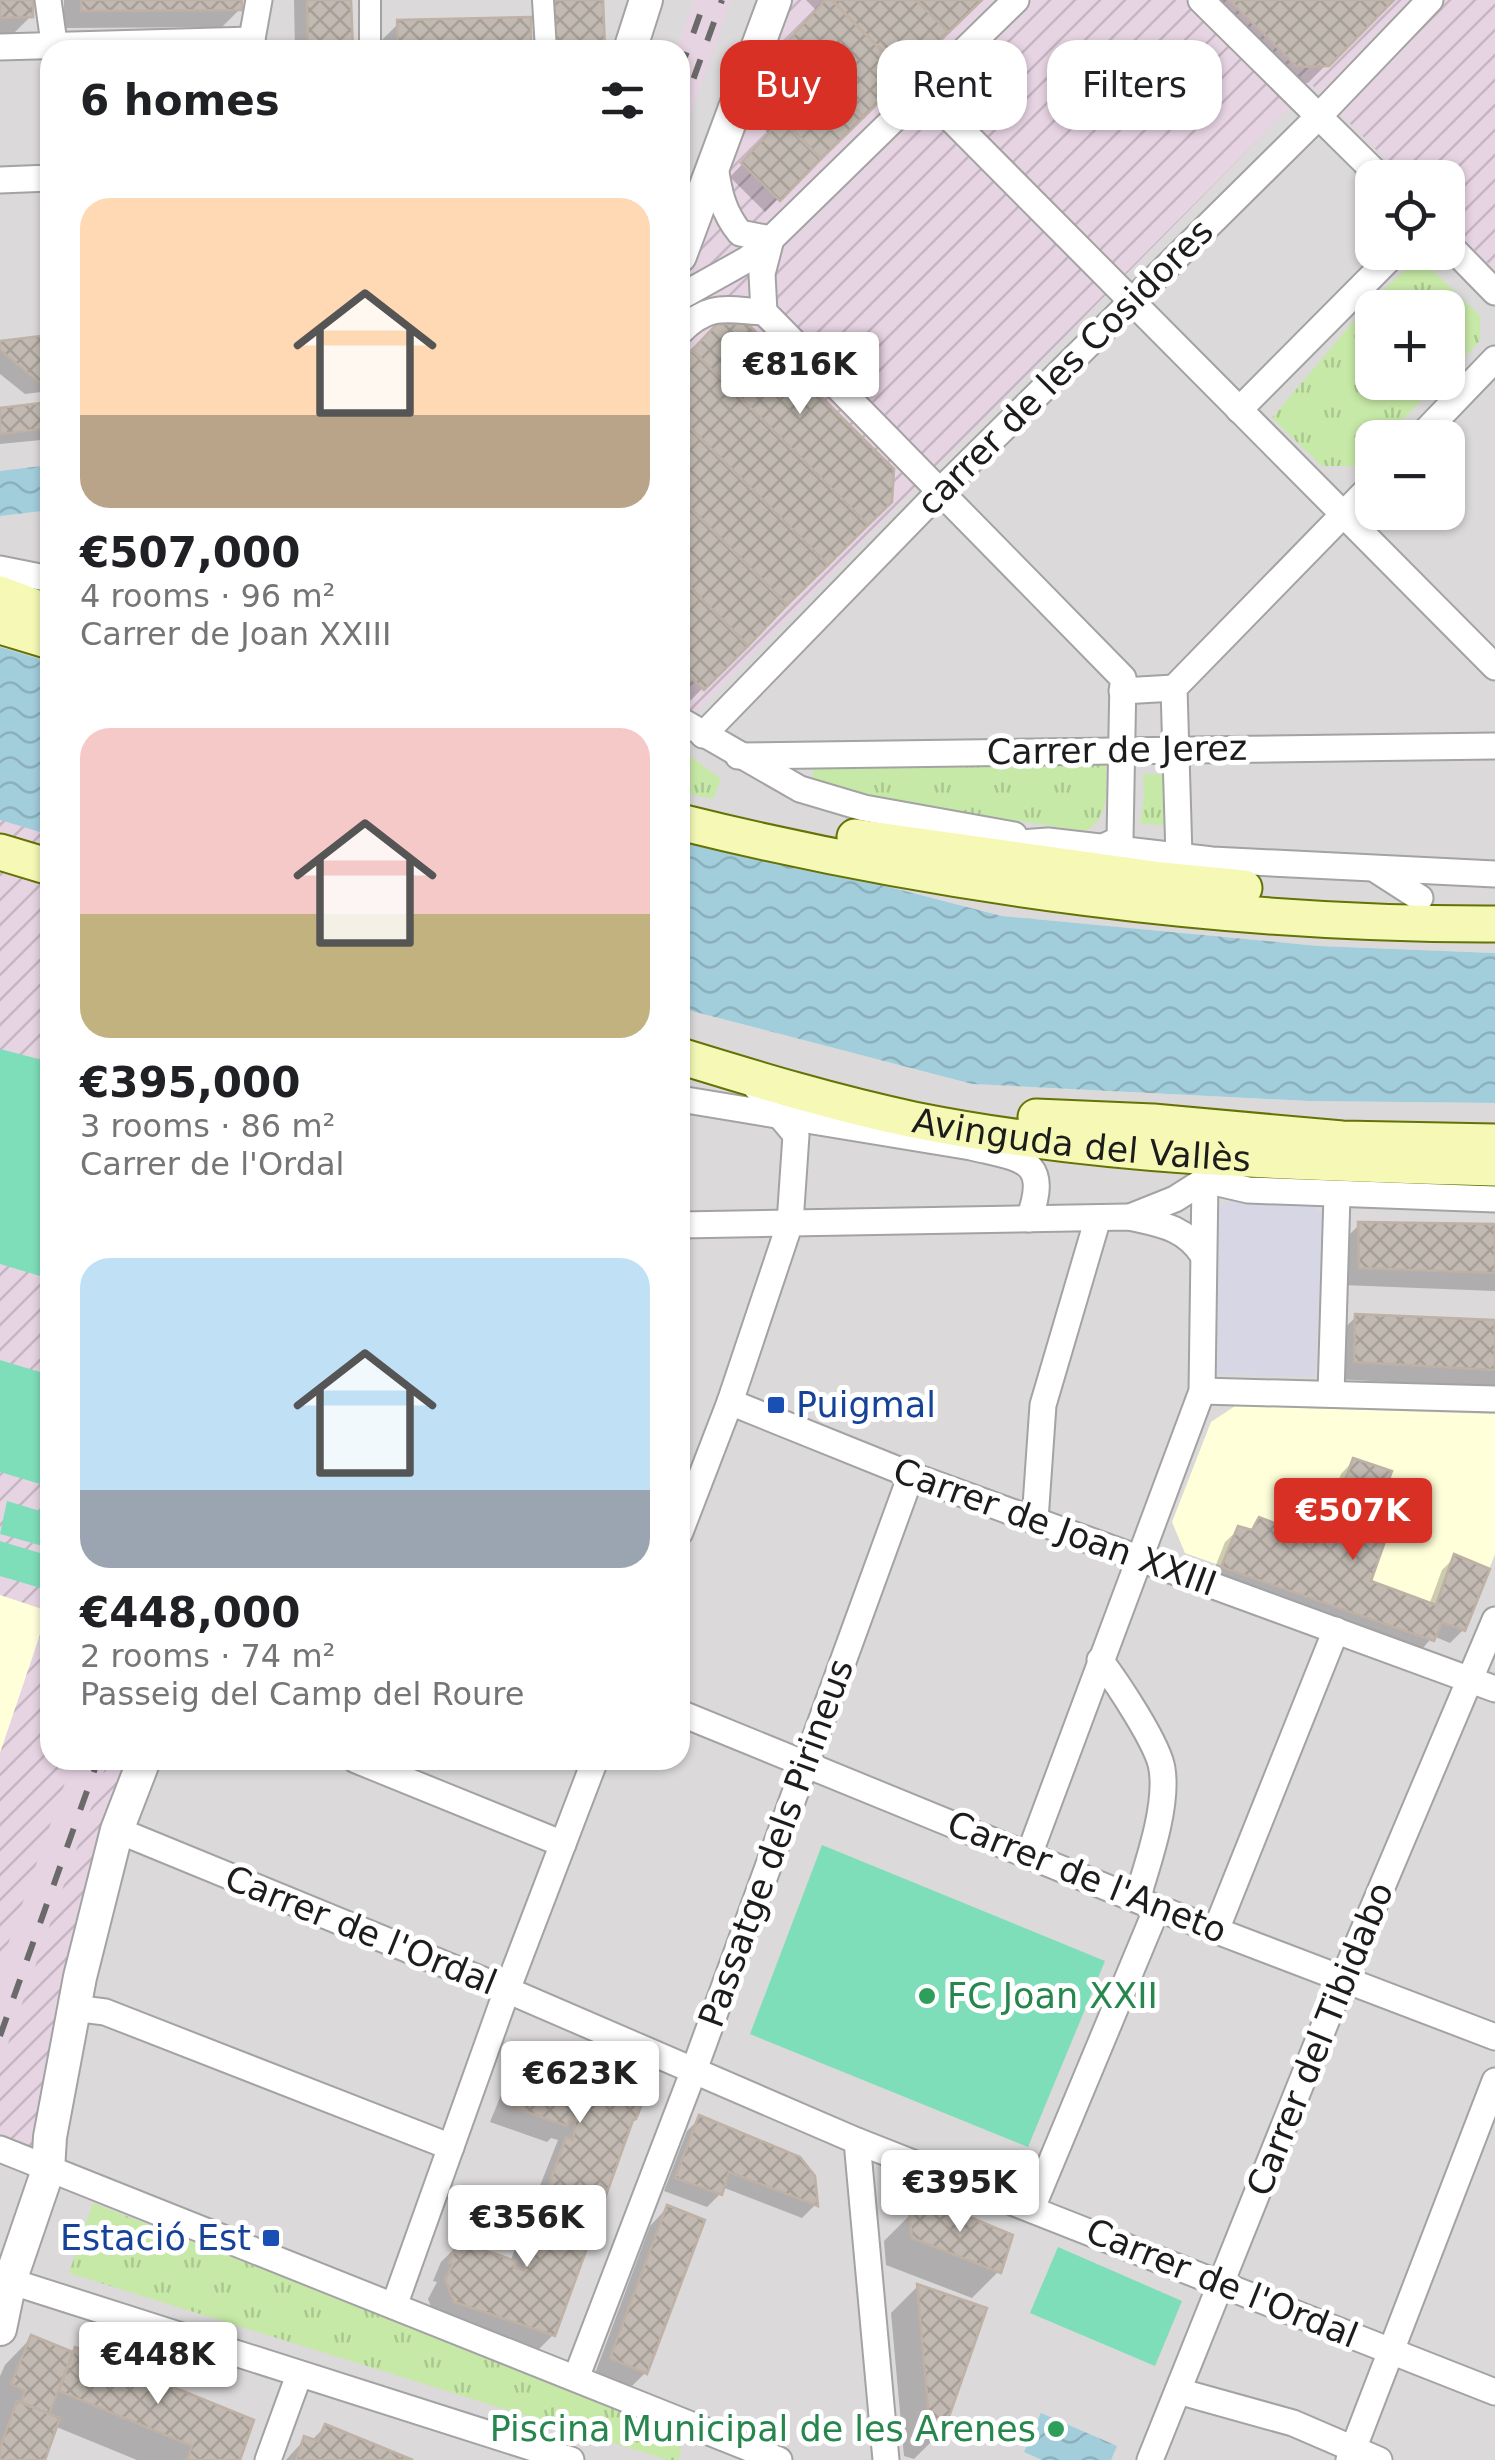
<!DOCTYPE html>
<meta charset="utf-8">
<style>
body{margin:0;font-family:"DejaVu Sans",sans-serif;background:#f2f2f2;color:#202124;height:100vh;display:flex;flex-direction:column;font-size:38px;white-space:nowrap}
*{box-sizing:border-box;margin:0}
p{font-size:32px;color:#757577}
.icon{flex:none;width:55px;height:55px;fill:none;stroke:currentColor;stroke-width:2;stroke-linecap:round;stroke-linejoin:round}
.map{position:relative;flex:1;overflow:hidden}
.drawer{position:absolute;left:40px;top:40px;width:650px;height:1730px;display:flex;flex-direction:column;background:#fff;border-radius:30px;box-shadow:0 2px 8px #0004}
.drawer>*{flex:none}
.guide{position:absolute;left:720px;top:40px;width:625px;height:90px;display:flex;gap:20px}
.buttons{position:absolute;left:1355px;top:160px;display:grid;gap:20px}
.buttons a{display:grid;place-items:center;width:110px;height:110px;border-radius:20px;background:#fff;box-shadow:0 2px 8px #0004;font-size:50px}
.price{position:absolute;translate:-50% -85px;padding:0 22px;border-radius:10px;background:#fff;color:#222;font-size:32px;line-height:65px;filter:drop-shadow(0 2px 5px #0008)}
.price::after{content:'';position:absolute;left:50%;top:60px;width:30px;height:22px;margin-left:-15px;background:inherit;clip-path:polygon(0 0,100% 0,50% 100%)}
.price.selected{background:#d93025;color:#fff}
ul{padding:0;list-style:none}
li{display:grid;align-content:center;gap:20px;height:530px;padding:0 40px}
li span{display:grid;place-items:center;height:310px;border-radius:30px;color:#555}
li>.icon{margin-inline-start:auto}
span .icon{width:180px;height:180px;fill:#fffc;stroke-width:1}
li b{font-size:42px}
h2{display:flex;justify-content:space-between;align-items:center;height:120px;padding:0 40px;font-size:42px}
.pill{padding:0 35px;border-radius:30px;background:#fff;box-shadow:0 2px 8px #0004;font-size:35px;line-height:90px}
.pill.selected{background:#d93025;color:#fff}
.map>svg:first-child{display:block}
.residential{fill:#dbd9d9;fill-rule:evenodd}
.industrial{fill:url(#industrial-furrows)}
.education{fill:#ffffda}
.railway{fill:#e7d4e3}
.grass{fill:url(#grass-tufts)}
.pitch{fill:#7fdeba}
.plaza{fill:#d7d6e4}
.water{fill:url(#water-waves)}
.shadow{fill:#0003}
.building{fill:url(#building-cross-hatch);stroke:#bfb1a5;stroke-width:2.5}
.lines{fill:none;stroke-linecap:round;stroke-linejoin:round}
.pedestrian-casing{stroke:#a3a3a3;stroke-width:24}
.minor-casing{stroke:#a3a3a3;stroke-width:29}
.tertiary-casing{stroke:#a3a3a3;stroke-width:36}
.secondary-casing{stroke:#657205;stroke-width:39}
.pedestrian{stroke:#fff;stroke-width:20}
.minor{stroke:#fff;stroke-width:25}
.tertiary{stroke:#fff;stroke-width:32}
.secondary{stroke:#f5f9b5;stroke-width:35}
.rail{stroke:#6a6a6a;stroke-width:6;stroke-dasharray:20 20;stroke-linecap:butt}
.transit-dot{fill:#1a4fb4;stroke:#fff;stroke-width:4}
.leisure-dot{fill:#2e9e5b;stroke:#fff;stroke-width:4}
.labels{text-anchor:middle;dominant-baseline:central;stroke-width:10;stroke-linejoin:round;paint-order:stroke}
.street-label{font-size:35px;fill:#1c1c1c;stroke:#fff}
.transit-label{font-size:35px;fill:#164399;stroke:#fff;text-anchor:start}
.leisure-label{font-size:35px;fill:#27864d;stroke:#fff;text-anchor:start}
</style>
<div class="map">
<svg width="1495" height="2460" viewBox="0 0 1495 2460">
<defs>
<pattern id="industrial-furrows" width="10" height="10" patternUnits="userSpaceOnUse" patternTransform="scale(2.5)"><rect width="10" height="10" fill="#e7d4e3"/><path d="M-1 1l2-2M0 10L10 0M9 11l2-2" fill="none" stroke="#c6b5c2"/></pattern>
<pattern id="grass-tufts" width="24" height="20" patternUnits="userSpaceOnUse" patternTransform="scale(2.5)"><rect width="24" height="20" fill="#c7e9a7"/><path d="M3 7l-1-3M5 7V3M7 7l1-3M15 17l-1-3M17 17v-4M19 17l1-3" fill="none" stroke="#aac78f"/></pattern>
<pattern id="water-waves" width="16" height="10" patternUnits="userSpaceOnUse" patternTransform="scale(2.5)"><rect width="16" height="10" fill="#a2cedc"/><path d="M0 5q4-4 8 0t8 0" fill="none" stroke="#8bb0bc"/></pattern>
<pattern id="building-cross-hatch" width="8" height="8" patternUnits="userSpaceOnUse" patternTransform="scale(2.5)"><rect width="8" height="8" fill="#c2bab2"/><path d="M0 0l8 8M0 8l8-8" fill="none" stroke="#a69f98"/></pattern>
</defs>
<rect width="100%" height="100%" fill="#eeeae2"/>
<g class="residential">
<path d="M0,0H1495V953L1319,946L1002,916L680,833V50H50V662L0,647ZM1372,178H1448V252H1372ZM1372,308H1448V382H1372ZM1372,438H1448V512H1372Z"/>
<path d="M0,820L50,1760H680V1008L972,1084L1308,1101L1495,1103V2460H0Z"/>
</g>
<g class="industrial">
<path d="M772,0H1495V271L1448,223V178L1403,177L1312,85L694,714L680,712V266Z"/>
<path d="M0,744L50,748V1760H143L44,2155L0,2151Z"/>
</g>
<g class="education">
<path d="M1235,1406L1495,1414V1554L1465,1631L1442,1622L1434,1641L1185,1553L1172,1522L1211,1422Z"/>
<path d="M0,1595L48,1611L0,1753Z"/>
</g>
<g class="railway">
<path d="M694,0H731L680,145V50H676Z"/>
<path d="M73,1760H108L0,2066V1967Z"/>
</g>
<g class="grass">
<path d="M1419,257L1480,316V341L1448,374V308H1372V382L1439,383L1385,437L1372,438V450L1356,466H1322L1272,418L1369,303Z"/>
<path d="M680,749L721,779L713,799L680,792Z"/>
<path d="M1106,760C1105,787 1112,817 1085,831L866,798L813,784V761Z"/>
<path d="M1143,774L1168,775L1169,826L1140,823L1144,798Z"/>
<path d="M93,2203L685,2434L678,2460H668L69,2273Z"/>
</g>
<g class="pitch">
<path d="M0,1049L50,1062V1279L0,1264Z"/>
<path d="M0,1360L50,1375V1487L0,1472Z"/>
<path d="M7,1501L50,1514V1548L0,1534Z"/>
<path d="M0,1541L50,1556L47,1590L0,1576Z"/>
<path d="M822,1845L1105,1961L1028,2147L750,2034Z"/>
<path d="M1058,2247L1182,2301L1155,2366L1030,2313Z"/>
</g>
<path class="plaza" d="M1232,1199L1312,1204L1323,1217L1315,1377L1212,1374L1219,1208Z"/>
<g class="water">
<path d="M50,465V510L0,516V471Z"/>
<path d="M0,647L50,662V835L0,820Z"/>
<path d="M680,833L1002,916L1319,946L1495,953V1103L1308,1101L972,1084L680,1008Z"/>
<path d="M1041,2413L1117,2446L1111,2460H1042L1024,2452Z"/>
</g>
<g class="shadow">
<path d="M0,0H30L31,16L13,34H0Z"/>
<path d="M64,0H240V9L222,27L64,28Z"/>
<path d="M294,0H349L350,50H295Z"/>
<path d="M806,0H976L765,212L730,177L770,135L754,118L795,73L777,55L817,11Z"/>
<path d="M1194,0H1390L1308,83H1279Z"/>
<path d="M399,23L529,50H381V41Z"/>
<path d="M0,343L50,346V400L41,392L25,394L0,374Z"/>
<path d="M680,364L890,501L689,702L680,693Z"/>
<path d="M50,405V431L41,440L0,444V410Z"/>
<path d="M1359,1225L1495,1227V1291L1342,1285V1242Z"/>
<path d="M1356,1317L1495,1323V1388L1337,1379L1338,1334Z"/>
<path d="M1354,1460L1369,1524L1368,1583L1429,1605L1442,1570L1455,1557L1463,1630L1450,1643L1433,1636L1419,1653L1210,1580L1225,1542L1239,1529L1248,1532L1260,1520L1315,1542L1341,1474Z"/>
<path d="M542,2061L634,2118L553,2335L535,2353L436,2319L428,2299L437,2282L433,2281L441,2262L459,2244L510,2262L558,2140L551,2138L547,2142L490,2122L503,2090L522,2071Z"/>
<path d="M700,2118L812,2177L815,2205L802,2218L722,2187L720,2194L707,2207L664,2191L687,2131Z"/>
<path d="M667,2208L645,2373L627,2391L594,2376L650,2226Z"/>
<path d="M911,2214L999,2271L972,2298L886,2265L884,2241Z"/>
<path d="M917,2287L940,2433L914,2459L904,2456L891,2313Z"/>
<path d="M31,2338L72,2354L76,2350L237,2460H137L54,2426L42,2460H0V2376L5,2365Z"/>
<path d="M325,2427L409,2460H286L305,2439L311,2441Z"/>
</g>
<g class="building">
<path d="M0,0H33V17L0,18Z"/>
<path d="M81,0H242V10L81,11Z"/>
<path d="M307,0H351L353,50H308Z"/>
<path d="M554,0H603L605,50H556Z"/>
<path d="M825,0H832L906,75L864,117L789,40Z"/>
<path d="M832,0H916L949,32L906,75Z"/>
<path d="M916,0H982L949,32Z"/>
<path d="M1229,0H1394L1329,66L1297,67Z"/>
<path d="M531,17V50H398L397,20Z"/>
<path d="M806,59L864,117L821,159L766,103Z"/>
<path d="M781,120L821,159L780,201L741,163Z"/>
<path d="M717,324H748L894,469L892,502L868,525L692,350Z"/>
<path d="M41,336L50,343V381L39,382L0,350V341Z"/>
<path d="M692,350L868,525L828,565L680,418V361Z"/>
<path d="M50,402V428L0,434V408Z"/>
<path d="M680,418L828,565L787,605L680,498Z"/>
<path d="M680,498L787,605L748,646L680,577Z"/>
<path d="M680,577L748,646L704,690L680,667Z"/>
<path d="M1358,1222L1495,1224V1273L1359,1268Z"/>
<path d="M1355,1314L1495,1320V1370L1354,1362Z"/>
<path d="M1353,1458L1392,1471L1373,1523L1389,1530L1371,1581L1436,1605L1454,1554L1490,1569L1465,1631L1442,1622L1434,1641L1221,1567L1238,1526L1252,1530L1259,1517L1322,1542Z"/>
<path d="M545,2055L646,2094L636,2119L633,2120L599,2215L545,2196L566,2137L573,2140L575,2123L569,2121L567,2126L507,2105L523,2066L537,2058L543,2059Z"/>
<path d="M699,2115L800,2157L815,2176L818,2206L729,2172L722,2195L675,2178Z"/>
<path d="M545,2196L599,2215L555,2336L454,2302L445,2279L453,2264L449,2263L458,2241L516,2261L514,2267L524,2270L529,2256L522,2254Z"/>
<path d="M926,2199L1013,2235L1001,2273L912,2238L909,2212Z"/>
<path d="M667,2205L705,2220L647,2374L610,2358Z"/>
<path d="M917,2284L987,2308L943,2434L930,2430Z"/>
<path d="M31,2335L73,2352L49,2414L21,2402L25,2391L11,2384Z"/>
<path d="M75,2347L254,2420L240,2460H187L192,2446L59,2391Z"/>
<path d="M17,2401L60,2418L45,2460H0V2448Z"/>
<path d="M325,2424L413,2460H296L304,2436L318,2441Z"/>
</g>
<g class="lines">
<g class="pedestrian-casing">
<g id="pedestrian">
<path d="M543,0L546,50"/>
<path d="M370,50V0"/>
</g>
</g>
<g class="minor-casing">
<g id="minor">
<path d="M48,0L55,50"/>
<path d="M1201,0L1381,178"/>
<path d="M0,47L252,40"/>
<path d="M250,50L259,0"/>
<path d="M924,92L1495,667"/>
<path d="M715,166C719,193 723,212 740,233L771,239"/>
<path d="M0,180L50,178"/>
<path d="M771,239L762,274L764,312L1123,678L1120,839L1103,847"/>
<path d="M1448,244L1495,292"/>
<path d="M680,297L748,259L771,239L1016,0"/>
<path d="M680,332C709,302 727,310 764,312"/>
<path d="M1239,410L1396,252"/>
<path d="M1419,438L1495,359"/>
<path d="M0,569L50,579"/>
<path d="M1122,691L1174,688"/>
<path d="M680,720L800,789L864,808L1014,835"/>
<path d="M703,735L941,490L1319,116L1430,0"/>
<path d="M738,756L1495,746"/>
<path d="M992,845L1048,841L1212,860L1495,874"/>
<path d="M1171,866L1179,856L1174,688L1372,485"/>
<path d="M1378,871L1420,898"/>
<path d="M680,1099L971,1147C1021,1159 1051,1158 1029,1219"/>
<path d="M1130,1217L1175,1199L1205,1180L1248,1190L1495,1199"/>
<path d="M680,1225L1129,1217C1160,1224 1185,1227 1203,1255"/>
<path d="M1202,1391L1495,1399"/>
<path d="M1331,1394L1337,1195"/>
<path d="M730,1402L911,1475L1495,1689"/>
<path d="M1035,1520L1043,1405L1098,1218"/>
<path d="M680,1532L730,1402L790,1223L796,1135L747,1076"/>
<path d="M1100,1660C1116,1681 1159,1745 1162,1769C1168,1806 1148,1863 1137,1899"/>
<path d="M680,1713L1157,1908L1495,2037"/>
<path d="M356,1760L563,1844"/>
<path d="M117,1830L507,1990L857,2141L1495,2392"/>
<path d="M1029,1855L1202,1391L1205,1180L1209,1157L1221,1148"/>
<path d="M1216,1930L1336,1630"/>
<path d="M74,2008L105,2012L451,2147"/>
<path d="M857,2141L886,2460"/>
<path d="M0,2149L779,2460"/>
<path d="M1032,2208L1157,1908"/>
<path d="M0,2278L571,2460"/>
<path d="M394,2306L507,1990L595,1760"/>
<path d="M576,2378L694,2070L911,1475"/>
<path d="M1178,2391L1293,2423L1379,2460"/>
<path d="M268,2460L299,2375"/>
<path d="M1150,2460L1343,1979L1495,1620"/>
<path d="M1349,2460L1495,2081"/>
</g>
</g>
<g class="tertiary-casing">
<g id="tertiary">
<path d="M630,50L646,0"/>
<path d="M680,256L775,0"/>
<path d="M0,2329L10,2281L48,2170L50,2137L80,1977L117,1830L144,1760"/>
</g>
</g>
<g class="secondary-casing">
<g id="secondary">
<path d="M0,594L50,613"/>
<path d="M0,626L50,641"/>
<path d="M680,822C937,886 1230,925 1495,924"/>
<path d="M855,837L1161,880L1244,888"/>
<path d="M0,852L50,867"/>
<path id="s1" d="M680,1056C758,1080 834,1103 914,1120C1104,1158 1301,1163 1495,1168"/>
<path d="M1036,1117L1153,1122L1342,1139L1495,1142"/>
</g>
</g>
<use href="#pedestrian" class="pedestrian"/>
<use href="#minor" class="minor"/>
<use href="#tertiary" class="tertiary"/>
<use href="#secondary" class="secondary"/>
<g class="rail">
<path d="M680,71L705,0"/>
<path d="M680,116L722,0"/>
<path d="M0,2036L98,1760"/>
</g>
</g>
<g class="transit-dot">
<rect x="766" y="1395" width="20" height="20" rx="5"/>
<rect x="261" y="2228" width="20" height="20" rx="5"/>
</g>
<g class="leisure-dot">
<circle cx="927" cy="1996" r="10"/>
<circle cx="1056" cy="2429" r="10"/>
</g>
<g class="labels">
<g class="street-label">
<text transform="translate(1065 367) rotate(-45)">carrer de les Cosidores</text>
<text transform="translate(1117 750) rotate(-1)">Carrer de Jerez</text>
<text stroke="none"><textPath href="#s1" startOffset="412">Avinguda del Vallès</textPath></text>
<text transform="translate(1055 1527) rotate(20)">Carrer de Joan XXIII</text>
<text transform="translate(776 1843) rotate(-70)">Passatge dels Pirineus</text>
<text transform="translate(1087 1877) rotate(22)">Carrer de l'Aneto</text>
<text transform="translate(361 1930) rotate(22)">Carrer de l'Ordal</text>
<text transform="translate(1320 2039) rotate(-68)">Carrer del Tibidabo</text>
<text transform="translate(1222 2283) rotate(22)">Carrer de l'Ordal</text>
</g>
<g class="transit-label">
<text x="796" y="1405">Puigmal</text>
<text x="251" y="2238" text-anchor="end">Estació Est</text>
</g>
<g class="leisure-label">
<text x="947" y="1996">FC Joan XXII</text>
<text x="1036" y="2429" text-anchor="end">Piscina Municipal de les Arenes</text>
</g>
</g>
</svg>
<div class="buttons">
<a><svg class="icon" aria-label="locate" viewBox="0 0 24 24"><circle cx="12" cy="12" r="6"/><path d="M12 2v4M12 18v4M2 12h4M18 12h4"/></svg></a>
<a>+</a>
<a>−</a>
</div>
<b class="price" style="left:800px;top:417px">€816K</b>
<b class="price selected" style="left:1353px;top:1563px">€507K</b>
<b class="price" style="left:580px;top:2126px">€623K</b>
<b class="price" style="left:960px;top:2235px">€395K</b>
<b class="price" style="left:527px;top:2270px">€356K</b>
<b class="price" style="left:158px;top:2407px">€448K</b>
<div class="guide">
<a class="pill selected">Buy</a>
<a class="pill">Rent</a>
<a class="pill">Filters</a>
</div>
<section class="drawer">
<h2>6 homes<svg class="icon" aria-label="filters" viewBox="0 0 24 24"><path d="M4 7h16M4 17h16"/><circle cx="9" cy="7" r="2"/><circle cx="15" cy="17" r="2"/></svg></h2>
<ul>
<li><span style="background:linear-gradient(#ffd9b3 70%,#b9a48a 0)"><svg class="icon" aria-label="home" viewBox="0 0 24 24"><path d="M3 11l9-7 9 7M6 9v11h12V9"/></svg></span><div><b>€507,000</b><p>4 rooms · 96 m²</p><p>Carrer de Joan XXIII</p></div></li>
<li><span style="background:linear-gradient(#f6c9c9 60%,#c2b280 0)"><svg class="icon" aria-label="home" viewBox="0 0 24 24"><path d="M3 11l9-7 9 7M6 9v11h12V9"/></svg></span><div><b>€395,000</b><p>3 rooms · 86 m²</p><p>Carrer de l'Ordal</p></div></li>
<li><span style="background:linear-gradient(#bfe0f5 75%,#9aa5b1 0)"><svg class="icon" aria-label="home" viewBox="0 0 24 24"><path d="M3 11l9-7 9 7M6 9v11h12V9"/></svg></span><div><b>€448,000</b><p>2 rooms · 74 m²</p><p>Passeig del Camp del Roure</p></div></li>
</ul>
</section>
</div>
